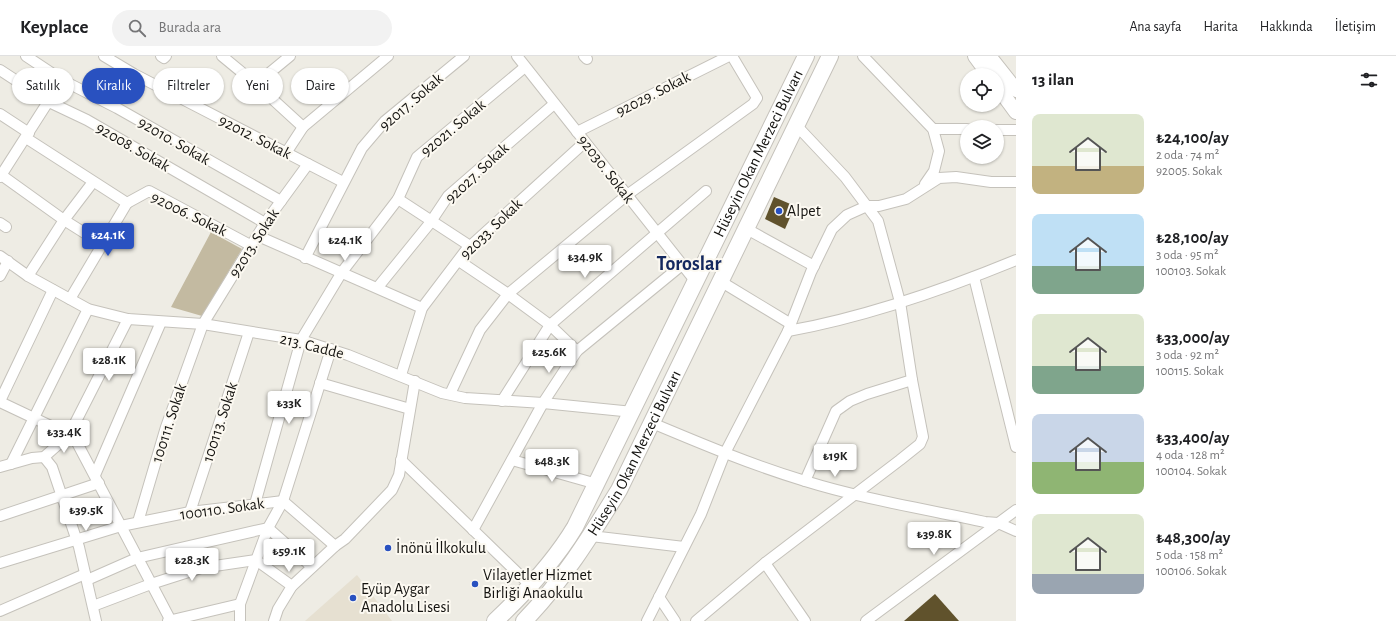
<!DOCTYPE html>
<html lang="tr">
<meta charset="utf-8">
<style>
body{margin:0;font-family:"Alegreya Sans",sans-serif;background:#f2f2f2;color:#202124;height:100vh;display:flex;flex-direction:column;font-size:15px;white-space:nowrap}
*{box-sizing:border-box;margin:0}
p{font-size:13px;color:#757577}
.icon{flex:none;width:22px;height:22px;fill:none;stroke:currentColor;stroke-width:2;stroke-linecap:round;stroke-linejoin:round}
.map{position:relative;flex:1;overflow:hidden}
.sheet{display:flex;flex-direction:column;background:#fff;width:380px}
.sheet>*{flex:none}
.top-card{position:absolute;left:12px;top:12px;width:380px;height:36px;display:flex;gap:8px}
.tools{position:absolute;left:960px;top:12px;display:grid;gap:8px}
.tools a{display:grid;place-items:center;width:44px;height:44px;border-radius:50%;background:#fff;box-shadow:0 1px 3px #0004;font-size:20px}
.price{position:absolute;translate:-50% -34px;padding:0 9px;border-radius:4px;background:#fff;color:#222;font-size:13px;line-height:26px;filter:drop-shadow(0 1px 2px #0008)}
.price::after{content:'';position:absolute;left:50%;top:24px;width:12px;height:9px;margin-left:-6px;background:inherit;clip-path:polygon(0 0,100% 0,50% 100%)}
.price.on{background:#2951c0;color:#fff}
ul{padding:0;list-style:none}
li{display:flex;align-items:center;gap:12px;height:100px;padding:0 16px}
li span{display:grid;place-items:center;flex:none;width:112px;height:80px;border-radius:8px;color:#555}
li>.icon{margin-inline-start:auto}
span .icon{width:48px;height:48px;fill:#fffc;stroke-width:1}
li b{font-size:17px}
h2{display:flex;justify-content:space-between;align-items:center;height:48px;padding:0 16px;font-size:17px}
.pill{padding:0 14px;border-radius:18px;background:#fff;box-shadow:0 1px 3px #0004;font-size:14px;line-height:36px}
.pill.on{background:#2951c0;color:#fff}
header{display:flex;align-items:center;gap:24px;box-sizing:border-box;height:56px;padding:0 20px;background:#fff;border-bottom:1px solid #e0e0e0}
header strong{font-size:19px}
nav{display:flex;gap:22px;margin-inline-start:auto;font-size:14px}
.search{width:280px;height:36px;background:#f2f2f2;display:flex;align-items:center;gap:10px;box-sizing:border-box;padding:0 14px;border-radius:22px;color:#757577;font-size:15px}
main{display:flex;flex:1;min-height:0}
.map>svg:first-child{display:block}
.built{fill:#e6e0d1}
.green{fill:#c3baa1}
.building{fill:#60522c}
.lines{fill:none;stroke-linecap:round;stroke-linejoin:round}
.minor-casing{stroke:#c5c2bb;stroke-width:12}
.secondary-casing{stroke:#c5c2bb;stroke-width:16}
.primary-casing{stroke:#c5c2bb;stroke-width:18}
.minor{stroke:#fff;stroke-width:10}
.secondary{stroke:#fff;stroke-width:14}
.primary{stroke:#fff;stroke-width:16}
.poi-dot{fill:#2951c0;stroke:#fcf9f1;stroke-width:1.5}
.labels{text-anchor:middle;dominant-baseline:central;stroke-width:4;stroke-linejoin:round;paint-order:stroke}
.street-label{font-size:16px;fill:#141310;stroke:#fcf9f1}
.poi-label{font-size:16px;fill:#141310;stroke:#fcf9f1;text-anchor:start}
.district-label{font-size:20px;font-weight:bold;fill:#14285e;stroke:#fcf9f1}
</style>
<header>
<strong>Keyplace</strong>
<div class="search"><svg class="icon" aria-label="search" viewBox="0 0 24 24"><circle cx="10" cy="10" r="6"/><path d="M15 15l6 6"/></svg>Burada ara</div>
<nav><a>Ana sayfa</a><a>Harita</a><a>Hakkında</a><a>İletişim</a></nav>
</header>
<main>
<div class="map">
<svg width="1016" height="565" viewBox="0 0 1016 565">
<rect width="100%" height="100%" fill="#eeece4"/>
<path class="built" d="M357,519L392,565H305Z"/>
<path class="green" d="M211,176L242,193L202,260L171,251Z"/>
<g class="building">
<path d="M774,141L795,150L785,173L765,163Z"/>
<path d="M935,538L959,565H904L920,551Z"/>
</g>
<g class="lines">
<g class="minor-casing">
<g id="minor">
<path d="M26,0L62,24L117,52L281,145"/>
<path d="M104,0L134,18L343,126"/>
<path d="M161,0L164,2L166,0"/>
<path d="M222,0L256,28L303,71"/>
<path d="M517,0L696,226"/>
<path d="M584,0L587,3"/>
<path d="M863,0L933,73L939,95L934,115L925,128"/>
<path d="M0,14L49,46L87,64L265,167"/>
<path d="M256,28L290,0"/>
<path d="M0,58L29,77"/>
<path d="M933,73H967"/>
<path d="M997,74H1016"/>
<path d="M577,76L729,0"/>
<path d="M26,82L127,147"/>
<path d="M286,97L303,71L388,0"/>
<path d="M0,118L64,164L102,188"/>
<path d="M0,121L62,24"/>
<path d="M398,143L470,190"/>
<path d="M127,147L149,135L252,190"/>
<path d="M0,167L6,171"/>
<path d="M745,172L814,210"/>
<path d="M258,180L422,252"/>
<path d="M0,200L28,220L88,253L128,263L203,268L301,284L348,299L442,337L465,342L543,347L633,356"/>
<path d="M305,202L362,92L385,65L464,0"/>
<path d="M459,205L508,238L550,269L577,295"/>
<path d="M0,220L8,205"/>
<path d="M28,220L64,164L93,126"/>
<path d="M974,221L1016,391"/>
<path d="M720,225L791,268"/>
<path d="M378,231L430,167L448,140L554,48"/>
<path d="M70,243L127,147"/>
<path d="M788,275C866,261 943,234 1016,204"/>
<path d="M401,319L422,252L466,194L585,86"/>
<path d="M320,327L410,353"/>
<path d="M450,338L480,274L508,238L627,139L753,48L757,42L732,0"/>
<path d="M0,345L53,234"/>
<path d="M502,345L550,269L706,135"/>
<path d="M0,346L74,381L171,565"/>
<path d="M652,367C702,388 752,409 805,425C863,443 925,453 985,466L998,467L1016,475"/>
<path d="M44,401L52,411L79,491L96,565"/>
<path d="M401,404L530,529"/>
<path d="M512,404L597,428"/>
<path d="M11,408L88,253"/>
<path d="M0,411L32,402L44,401L69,379L128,263"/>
<path d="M95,419L161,266"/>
<path d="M805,425L836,355L850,345L867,338L912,324"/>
<path d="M255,448L301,284L342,216L398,143L417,101L525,11"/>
<path d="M190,456L249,276"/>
<path d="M0,460L99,427"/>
<path d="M138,466L166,371L203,268L265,167L308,108"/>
<path d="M473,474L543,347L577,295L682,209"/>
<path d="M591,480L684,491"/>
<path d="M0,507L121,470L190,456L283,445L335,490"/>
<path d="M765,507L805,565"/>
<path d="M87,524L137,502L268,472L312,511"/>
<path d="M659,541L675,565"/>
<path d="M93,550L151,528L201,512L256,504L292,530"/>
<path d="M0,555L85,518"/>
<path d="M168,565L240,548"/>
<path d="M240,565V548L268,472L283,445L331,293"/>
<path d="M274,565L278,553L292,530L335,490L345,483L392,434L399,419L415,325"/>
<path d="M647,565L701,458L725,397L788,275L811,216L832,173L847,159L867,150H879L906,143L939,122L956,121L991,126H1016"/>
<path d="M696,565L765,507L900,404L920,388L923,381L912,324L900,246L878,165L845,121L796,69"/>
<path d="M866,565L1016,454"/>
</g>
</g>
<g class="secondary-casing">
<g id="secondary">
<path d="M975,0L989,19"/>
<path d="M989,0L1016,34"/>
<path d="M997,30L1016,56"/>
</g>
</g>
<g class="primary-casing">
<g id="primary">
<path id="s1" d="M495,565C525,537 554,506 575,471L806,0"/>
<path id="s2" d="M524,565C562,526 590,481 619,434L830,0"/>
</g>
</g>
<use href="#minor" class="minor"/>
<use href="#secondary" class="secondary"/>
<use href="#primary" class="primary"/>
</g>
<g class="poi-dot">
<circle cx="779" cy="155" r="4"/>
<circle cx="388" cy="492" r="4"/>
<circle cx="475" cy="528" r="4"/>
<circle cx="353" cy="542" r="4"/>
</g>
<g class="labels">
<g class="street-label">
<text transform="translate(653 38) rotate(-27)">92029. Sokak</text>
<text transform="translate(411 46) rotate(-41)">92017. Sokak</text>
<text transform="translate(453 72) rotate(-40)">92021. Sokak</text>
<text transform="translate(255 81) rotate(27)">92012. Sokak</text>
<text transform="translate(174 85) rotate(30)">92010. Sokak</text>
<text transform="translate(133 91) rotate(30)">92008. Sokak</text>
<text stroke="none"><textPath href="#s1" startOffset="540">Hüseyin Okan Merzeci Bulvarı</textPath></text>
<text transform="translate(606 113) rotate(52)">92030. Sokak</text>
<text transform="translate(477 117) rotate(-43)">92027. Sokak</text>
<text transform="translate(189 158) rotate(26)">92006. Sokak</text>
<text transform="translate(491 173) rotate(-44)">92033. Sokak</text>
<text transform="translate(254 187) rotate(-57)">92013. Sokak</text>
<text transform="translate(312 290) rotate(14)">213. Cadde</text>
<text transform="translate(220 366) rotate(-72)">100113. Sokak</text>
<text transform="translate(169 367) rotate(-72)">100111. Sokak</text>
<text stroke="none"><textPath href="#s2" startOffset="202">Hüseyin Okan Merzeci Bulvarı</textPath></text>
<text transform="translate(222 453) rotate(-8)">100110. Sokak</text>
</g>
<g class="poi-label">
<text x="787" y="155">Alpet</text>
<text x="396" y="492">İnönü İlkokulu</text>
<text x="483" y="519">Vilayetler Hizmet<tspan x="483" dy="18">Birliği Anaokulu</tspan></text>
<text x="361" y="533">Eyüp Aygar<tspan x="361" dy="18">Anadolu Lisesi</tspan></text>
</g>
<g class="district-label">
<text x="689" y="208">Toroslar</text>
</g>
</g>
</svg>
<div class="tools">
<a><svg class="icon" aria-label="locate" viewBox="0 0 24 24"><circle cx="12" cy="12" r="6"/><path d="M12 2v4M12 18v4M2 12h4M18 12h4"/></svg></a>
<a><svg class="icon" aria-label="layers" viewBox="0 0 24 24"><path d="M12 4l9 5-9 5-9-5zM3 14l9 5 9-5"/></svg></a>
</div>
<b class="price on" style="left:108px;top:201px">₺24.1K</b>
<b class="price" style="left:345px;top:206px">₺24.1K</b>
<b class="price" style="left:585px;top:223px">₺34.9K</b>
<b class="price" style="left:549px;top:318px">₺25.6K</b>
<b class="price" style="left:109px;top:326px">₺28.1K</b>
<b class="price" style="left:289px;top:369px">₺33K</b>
<b class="price" style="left:64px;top:398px">₺33.4K</b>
<b class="price" style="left:835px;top:422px">₺19K</b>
<b class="price" style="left:552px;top:427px">₺48.3K</b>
<b class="price" style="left:86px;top:476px">₺39.5K</b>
<b class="price" style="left:934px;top:500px">₺39.8K</b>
<b class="price" style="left:289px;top:517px">₺59.1K</b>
<b class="price" style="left:192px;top:526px">₺28.3K</b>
<div class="top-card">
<a class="pill">Satılık</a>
<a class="pill on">Kiralık</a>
<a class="pill">Filtreler</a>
<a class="pill">Yeni</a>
<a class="pill">Daire</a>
</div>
</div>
<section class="sheet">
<h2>13 ilan<svg class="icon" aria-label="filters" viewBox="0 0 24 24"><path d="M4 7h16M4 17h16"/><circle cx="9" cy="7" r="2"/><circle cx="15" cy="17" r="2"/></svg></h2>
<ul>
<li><span style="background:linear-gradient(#dfe7d0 65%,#c2b280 0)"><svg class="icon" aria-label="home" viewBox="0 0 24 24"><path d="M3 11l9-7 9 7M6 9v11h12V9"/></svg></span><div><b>₺24,100/ay</b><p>2 oda · 74 m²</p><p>92005. Sokak</p></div></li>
<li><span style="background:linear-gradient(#bfe0f5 65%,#7fa58c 0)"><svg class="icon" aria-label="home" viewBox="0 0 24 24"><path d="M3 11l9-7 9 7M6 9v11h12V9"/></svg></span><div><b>₺28,100/ay</b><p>3 oda · 95 m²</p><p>100103. Sokak</p></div></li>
<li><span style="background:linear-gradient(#dfe7d0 65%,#7fa58c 0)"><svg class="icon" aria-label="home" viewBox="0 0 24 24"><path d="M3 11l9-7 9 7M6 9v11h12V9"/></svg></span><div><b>₺33,000/ay</b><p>3 oda · 92 m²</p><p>100115. Sokak</p></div></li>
<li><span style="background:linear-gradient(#c9d6e8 60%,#8fb573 0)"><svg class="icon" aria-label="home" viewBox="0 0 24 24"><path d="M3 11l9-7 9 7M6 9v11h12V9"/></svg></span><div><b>₺33,400/ay</b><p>4 oda · 128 m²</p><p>100104. Sokak</p></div></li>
<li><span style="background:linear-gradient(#dfe7d0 75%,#9aa5b1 0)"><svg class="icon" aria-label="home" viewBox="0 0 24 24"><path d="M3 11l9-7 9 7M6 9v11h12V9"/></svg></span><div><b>₺48,300/ay</b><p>5 oda · 158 m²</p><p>100106. Sokak</p></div></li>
</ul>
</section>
</main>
